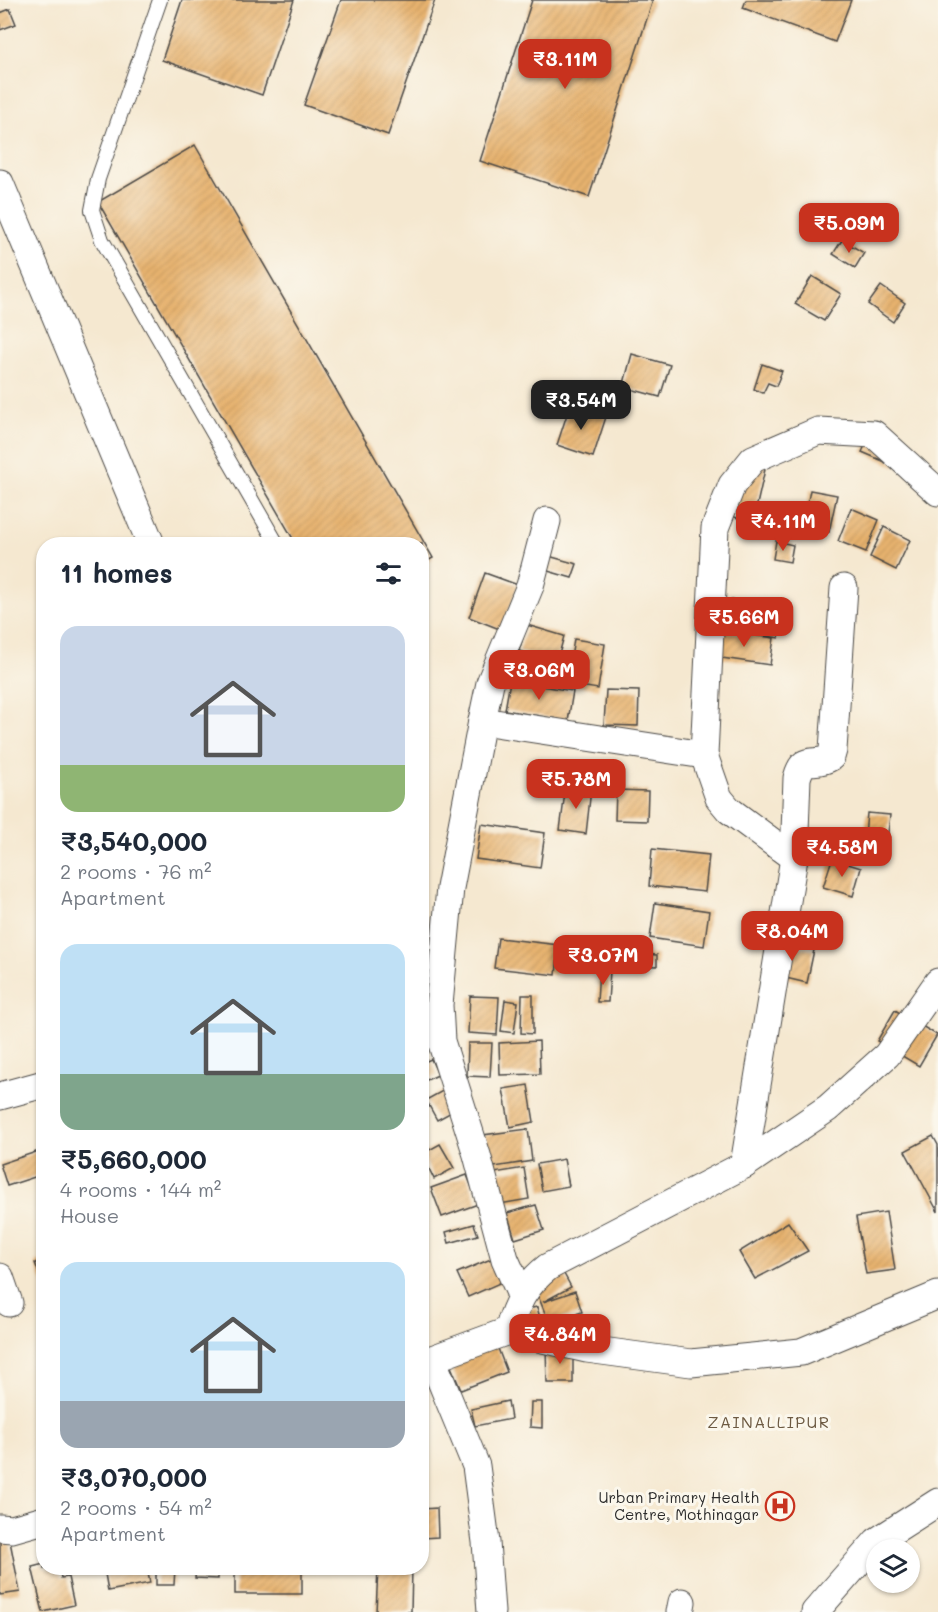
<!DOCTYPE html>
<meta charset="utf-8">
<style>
body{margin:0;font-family:Mali,sans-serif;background:#f2f2f3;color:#1f2937;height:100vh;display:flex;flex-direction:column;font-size:22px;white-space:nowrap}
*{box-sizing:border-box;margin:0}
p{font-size:20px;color:#747a83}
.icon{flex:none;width:33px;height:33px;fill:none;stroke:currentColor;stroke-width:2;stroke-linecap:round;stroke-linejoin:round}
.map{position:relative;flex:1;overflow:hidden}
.drawer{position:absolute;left:36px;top:537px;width:393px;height:1038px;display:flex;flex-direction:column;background:#fff;border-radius:24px;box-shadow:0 2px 4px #0004}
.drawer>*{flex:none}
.controls{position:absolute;left:866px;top:1539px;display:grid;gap:12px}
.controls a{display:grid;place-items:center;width:54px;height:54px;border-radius:50%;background:#fff;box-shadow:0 2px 4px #0004;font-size:30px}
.price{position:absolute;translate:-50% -51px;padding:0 14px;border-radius:12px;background:#c8321e;color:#fff;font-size:20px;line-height:39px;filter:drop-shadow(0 2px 3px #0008)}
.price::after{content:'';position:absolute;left:50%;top:36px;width:18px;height:14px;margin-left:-9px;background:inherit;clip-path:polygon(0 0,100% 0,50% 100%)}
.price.active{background:#222;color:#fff}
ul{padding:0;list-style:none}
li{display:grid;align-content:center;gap:12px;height:318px;padding:0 24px}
li span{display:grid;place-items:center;height:186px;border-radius:18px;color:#555}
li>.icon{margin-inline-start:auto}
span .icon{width:108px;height:108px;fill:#fffc;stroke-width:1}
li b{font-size:26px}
h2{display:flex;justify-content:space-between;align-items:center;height:72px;padding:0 24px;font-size:26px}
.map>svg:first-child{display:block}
.building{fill:url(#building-hatch)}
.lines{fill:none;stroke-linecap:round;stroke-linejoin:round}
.lane-casing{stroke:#494744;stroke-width:16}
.street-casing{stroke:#494744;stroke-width:29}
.lane{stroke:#fff;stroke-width:14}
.street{stroke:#fff;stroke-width:27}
.labels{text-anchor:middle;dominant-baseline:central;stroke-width:6;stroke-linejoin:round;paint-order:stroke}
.poi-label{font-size:15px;fill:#2b2b2b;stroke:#fbf7ec;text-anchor:end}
.neighbourhood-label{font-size:16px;letter-spacing:1.5px;fill:#6d5a42;stroke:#fbf7ec}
</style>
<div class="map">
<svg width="938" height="1612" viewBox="0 0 938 1612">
<defs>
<pattern id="building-hatch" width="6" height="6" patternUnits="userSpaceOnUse" patternTransform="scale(1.5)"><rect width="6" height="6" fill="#e7b26e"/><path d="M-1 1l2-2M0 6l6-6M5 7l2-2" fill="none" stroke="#c6995f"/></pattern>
</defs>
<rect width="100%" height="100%" fill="#fbf7ec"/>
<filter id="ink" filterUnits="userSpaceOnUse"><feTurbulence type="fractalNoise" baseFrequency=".0167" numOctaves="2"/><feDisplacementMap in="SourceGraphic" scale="12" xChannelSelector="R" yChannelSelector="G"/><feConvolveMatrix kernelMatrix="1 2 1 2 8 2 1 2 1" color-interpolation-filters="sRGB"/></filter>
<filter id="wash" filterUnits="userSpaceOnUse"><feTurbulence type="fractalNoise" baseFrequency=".008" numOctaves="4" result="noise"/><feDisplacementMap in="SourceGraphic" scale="24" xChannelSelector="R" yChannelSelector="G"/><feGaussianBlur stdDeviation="1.35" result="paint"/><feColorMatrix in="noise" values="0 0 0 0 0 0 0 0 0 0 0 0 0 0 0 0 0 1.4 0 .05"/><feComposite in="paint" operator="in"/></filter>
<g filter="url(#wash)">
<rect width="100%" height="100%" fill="#f5e8d0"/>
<g id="blocks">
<g class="building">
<path d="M182,0H294L262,95L162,60Z"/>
<path d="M341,0H435L388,135L304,105Z"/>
<path d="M532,0H653L589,197L480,161Z"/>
<path d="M746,0H851L835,42L743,8Z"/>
<path d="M10,9L16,24L0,30V13Z"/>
<path d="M195,145L433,558L422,564V544H296L98,202Z"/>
<path d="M842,240L864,253L855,268L833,254Z"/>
<path d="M812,276L841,294L824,321L795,304Z"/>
<path d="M881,286L905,303L893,322L868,304Z"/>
<path d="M632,354L670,365L660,397L623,387Z"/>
<path d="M762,364L782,371L776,386L768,383L763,393L754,389Z"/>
<path d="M570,405L606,417L593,457L557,445Z"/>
<path d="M869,437L897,467L862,452Z"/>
<path d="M739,459L766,465L753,522L727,515Z"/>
<path d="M810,490L837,495L829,532L803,526Z"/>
<path d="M851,508L879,520L866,552L838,541Z"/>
<path d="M884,527L910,540L896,570L870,557Z"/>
<path d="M776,541L793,545L790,562L773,559Z"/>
<path d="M545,555L577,564L572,578L541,569Z"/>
<path d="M485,573L518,585L502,630L469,617Z"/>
<path d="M731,600L784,609L779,638L725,629Z"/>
<path d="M527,625L564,636L557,662L519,651Z"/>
<path d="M719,630L774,638L770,665L715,657Z"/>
<path d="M574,639L605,644L598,689L567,684Z"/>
<path d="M510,681L573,691L568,721L505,710Z"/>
<path d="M606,690L639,691L638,726L604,725Z"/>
<path d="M566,785L591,789L586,834L560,830Z"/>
<path d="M616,790L648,791L647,821L615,820Z"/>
<path d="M867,813L890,815L885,860L863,858Z"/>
<path d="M481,824L545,833L540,868L476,859Z"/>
<path d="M652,849L709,855L705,892L649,886Z"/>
<path d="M832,859L861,868L853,896L823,887Z"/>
<path d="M655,903L709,911L704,946L650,938Z"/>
<path d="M498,938L559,945L556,975L494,968Z"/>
<path d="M776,942L814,950L807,983L769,974Z"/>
<path d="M599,952L657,955V966L599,964Z"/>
<path d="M424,955L429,978L422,979V956Z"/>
<path d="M599,970L610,971L608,1002H597Z"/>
<path d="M522,995H533V1034L521,1033Z"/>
<path d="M470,996L499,997L497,1035L468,1033Z"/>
<path d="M505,1000L518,1002L514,1033L501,1031Z"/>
<path d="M895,1010L937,1035L919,1066L877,1041Z"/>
<path d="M539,1041L540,1074L500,1075L499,1043Z"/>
<path d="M468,1043H492L490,1077L467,1076Z"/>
<path d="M431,1059L438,1075L422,1082V1063Z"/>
<path d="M528,1085L534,1122L510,1127L503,1089Z"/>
<path d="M448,1088L459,1108L437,1120L426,1100Z"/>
<path d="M528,1129L532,1161L488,1168L483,1135Z"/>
<path d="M933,1136L938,1145V1212L905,1151Z"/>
<path d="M440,1144L454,1168L434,1179L422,1154Z"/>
<path d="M39,1151L44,1174L7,1186L0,1164Z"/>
<path d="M564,1159L569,1186L542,1191L537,1164Z"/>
<path d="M524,1168L529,1199L500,1204L494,1173Z"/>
<path d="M467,1175L478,1204L442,1217L431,1188Z"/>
<path d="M536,1205L544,1230L515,1239L507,1213Z"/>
<path d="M886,1212L895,1270L866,1274L856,1217Z"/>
<path d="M788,1222L808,1251L755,1279L739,1252Z"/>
<path d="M474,1224L478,1235L449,1243L446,1232Z"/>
<path d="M491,1259L502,1282L468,1297L457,1273Z"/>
<path d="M44,1260V1284H43L35,1263Z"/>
<path d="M563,1272L571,1287L543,1302L575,1291L582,1312L549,1323L535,1288Z"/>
<path d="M537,1307L540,1318L522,1322L519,1311Z"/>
<path d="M494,1338L507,1372L461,1390L447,1357Z"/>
<path d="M573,1347V1383H547L546,1348Z"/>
<path d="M508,1401L511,1419L475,1426L471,1409Z"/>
<path d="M531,1402H542V1428L530,1427Z"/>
<path d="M437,1508L438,1537L422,1538V1509Z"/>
<path d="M9,1536L20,1592L0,1595V1537Z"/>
<path d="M44,1564V1568H59L61,1578L68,1577L74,1605L43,1612L32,1567Z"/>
<path d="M72,1568H98V1570L74,1573Z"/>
<path d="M104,1568H147L150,1583L108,1591Z"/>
<path d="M156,1568H175L174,1585H156Z"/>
<path d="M196,1568H218V1579L195,1578Z"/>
<rect x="235" y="1568" width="67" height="26"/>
<path d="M378,1568H412L411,1612H376Z"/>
</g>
</g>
</g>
<g filter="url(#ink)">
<use href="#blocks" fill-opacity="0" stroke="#494744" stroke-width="1.5"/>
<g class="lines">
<g class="lane-casing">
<path id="lane" d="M160,0L98,179L92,210L102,240L277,544"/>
</g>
<g class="street-casing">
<g id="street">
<path d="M0,183L151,544"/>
<path d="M482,721L704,755"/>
<path d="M794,858L729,810L719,798L704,755L715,528L732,485L753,459L818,431L874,434L938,492"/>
<path d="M0,1096L44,1084"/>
<path d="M744,1165L828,1108L887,1055L938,982"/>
<path d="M0,1277L9,1303"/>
<path d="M521,1295L505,1259L477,1155L441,1041L439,1005L450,888L482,721L490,683L530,586L547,521"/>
<path d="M508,1331C516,1304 525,1285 548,1267L744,1165L794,858L797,778C804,752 814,768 831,757L833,750L844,588"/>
<path d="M0,1528L12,1529L44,1520"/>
<path d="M491,1612L486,1542L476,1466L432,1359L508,1331L587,1349L691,1363L801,1352L938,1295"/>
<path d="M680,1612L682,1602"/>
<path d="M815,1612L877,1541L938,1502"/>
</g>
</g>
<use href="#lane" class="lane"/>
<use href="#street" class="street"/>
</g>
</g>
<defs>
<g id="hospital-ring" transform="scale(1.5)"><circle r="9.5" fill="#fbf7ec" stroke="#c8321e" stroke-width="1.5"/><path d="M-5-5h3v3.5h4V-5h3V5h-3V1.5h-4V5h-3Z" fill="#c8321e"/></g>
</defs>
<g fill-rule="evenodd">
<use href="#hospital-ring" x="780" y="1506"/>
</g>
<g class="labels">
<g class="poi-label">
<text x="759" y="1497">Urban Primary Health<tspan x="759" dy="17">Centre, Mothinagar</tspan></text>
</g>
<g class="neighbourhood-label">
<text x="769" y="1421">ZAINALLIPUR</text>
</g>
</g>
</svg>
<div class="controls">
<a><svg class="icon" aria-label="layers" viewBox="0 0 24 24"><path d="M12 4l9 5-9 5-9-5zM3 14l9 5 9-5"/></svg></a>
</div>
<b class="price" style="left:565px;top:90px">₹3.11M</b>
<b class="price" style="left:849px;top:254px">₹5.09M</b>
<b class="price active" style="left:581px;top:431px">₹3.54M</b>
<b class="price" style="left:783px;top:552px">₹4.11M</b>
<b class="price" style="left:744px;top:648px">₹5.66M</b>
<b class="price" style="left:539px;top:701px">₹3.06M</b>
<b class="price" style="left:576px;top:810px">₹5.78M</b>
<b class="price" style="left:842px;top:878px">₹4.58M</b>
<b class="price" style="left:792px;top:962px">₹8.04M</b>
<b class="price" style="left:603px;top:986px">₹3.07M</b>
<b class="price" style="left:560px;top:1365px">₹4.84M</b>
<section class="drawer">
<h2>11 homes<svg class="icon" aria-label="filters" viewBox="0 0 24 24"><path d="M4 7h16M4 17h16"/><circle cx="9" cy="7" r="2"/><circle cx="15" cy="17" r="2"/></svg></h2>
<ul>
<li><span style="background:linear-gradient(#c9d6e8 75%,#8fb573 0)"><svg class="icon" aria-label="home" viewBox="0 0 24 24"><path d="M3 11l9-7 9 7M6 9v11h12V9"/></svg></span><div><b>₹3,540,000</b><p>2 rooms · 76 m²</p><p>Apartment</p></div></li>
<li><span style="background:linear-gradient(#bfe0f5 70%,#7fa58c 0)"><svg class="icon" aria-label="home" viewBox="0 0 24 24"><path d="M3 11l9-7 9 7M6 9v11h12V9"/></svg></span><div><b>₹5,660,000</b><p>4 rooms · 144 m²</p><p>House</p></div></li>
<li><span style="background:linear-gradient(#bfe0f5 75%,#9aa5b1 0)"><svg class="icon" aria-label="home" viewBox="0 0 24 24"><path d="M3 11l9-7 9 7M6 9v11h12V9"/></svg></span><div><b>₹3,070,000</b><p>2 rooms · 54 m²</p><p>Apartment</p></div></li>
</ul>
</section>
</div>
